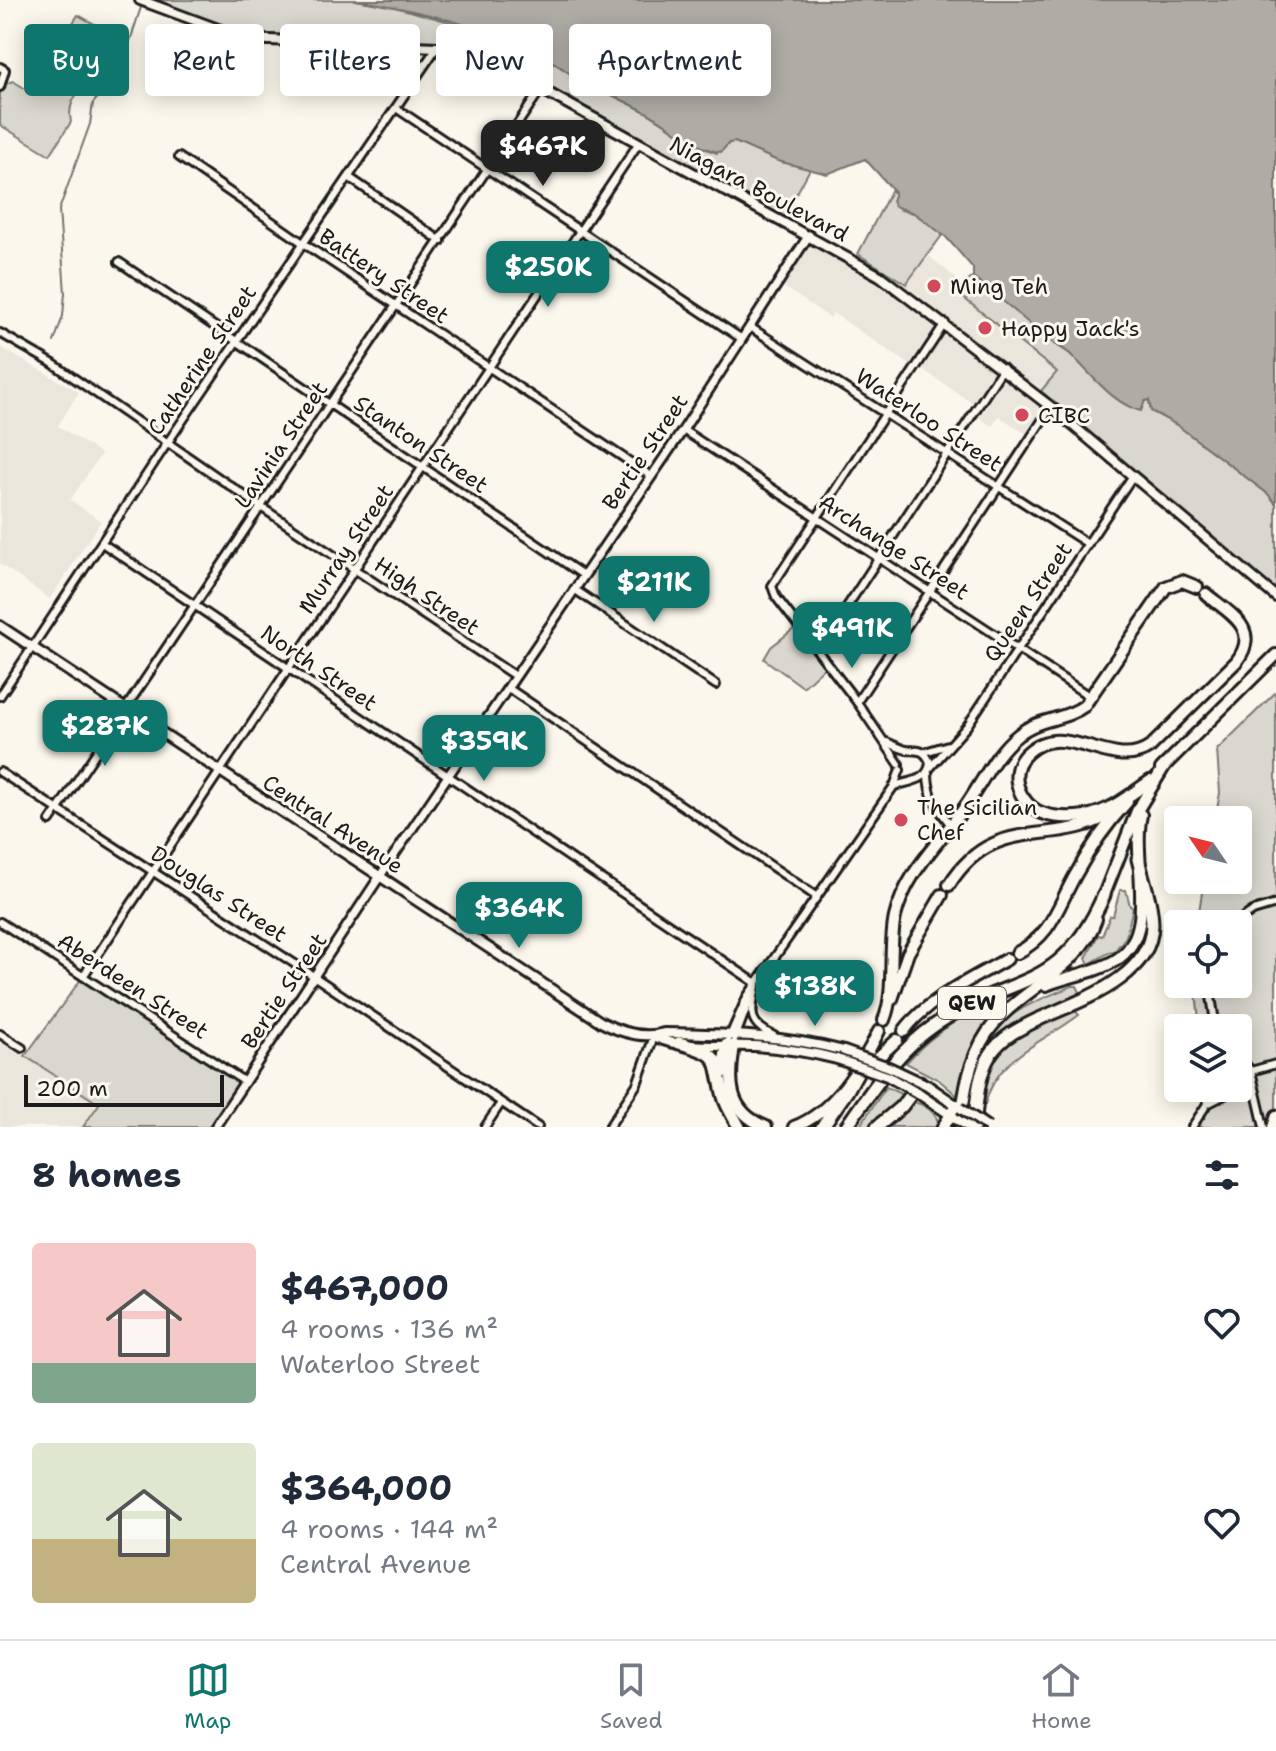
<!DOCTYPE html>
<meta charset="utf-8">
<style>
body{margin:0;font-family:"Shantell Sans",sans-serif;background:#f2f2f3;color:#1f2937;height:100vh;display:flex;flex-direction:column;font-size:30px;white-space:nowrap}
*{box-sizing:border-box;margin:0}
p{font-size:26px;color:#747a83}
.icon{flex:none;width:44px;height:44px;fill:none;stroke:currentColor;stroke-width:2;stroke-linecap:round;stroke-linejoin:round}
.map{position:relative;height:1127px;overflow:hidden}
.sheet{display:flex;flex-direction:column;background:#fff;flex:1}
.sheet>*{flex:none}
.hud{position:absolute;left:24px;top:24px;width:800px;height:72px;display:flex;gap:16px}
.needle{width:52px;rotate:305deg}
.controls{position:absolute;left:1164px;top:806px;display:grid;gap:16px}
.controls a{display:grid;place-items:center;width:88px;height:88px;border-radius:8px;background:#fff;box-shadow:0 4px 20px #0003;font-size:40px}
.scale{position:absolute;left:24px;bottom:20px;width:200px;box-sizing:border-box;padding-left:8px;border:4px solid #1c1c1c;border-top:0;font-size:22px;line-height:28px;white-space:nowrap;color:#1c1c1c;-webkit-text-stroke:6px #fbf7ec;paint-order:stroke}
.price{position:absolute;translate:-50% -68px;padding:0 18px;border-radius:16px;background:#0f766e;color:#fff;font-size:26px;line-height:52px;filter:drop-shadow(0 2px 4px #0008)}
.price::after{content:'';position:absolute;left:50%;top:48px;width:24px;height:18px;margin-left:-12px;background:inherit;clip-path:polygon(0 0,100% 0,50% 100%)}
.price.on{background:#222;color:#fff}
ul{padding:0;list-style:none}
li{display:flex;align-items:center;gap:24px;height:200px;padding:0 32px}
li span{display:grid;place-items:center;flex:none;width:224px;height:160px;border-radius:8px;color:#555}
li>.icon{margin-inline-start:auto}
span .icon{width:96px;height:96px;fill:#fffc;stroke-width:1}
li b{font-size:34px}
h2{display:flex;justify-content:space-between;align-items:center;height:96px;padding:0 32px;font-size:34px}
.chip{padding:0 28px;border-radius:8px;background:#fff;box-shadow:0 4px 20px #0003;font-size:28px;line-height:72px}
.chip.on{background:#0f766e;color:#fff}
.dock{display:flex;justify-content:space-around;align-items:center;height:112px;border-top:2px solid #e0e1e3;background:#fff;font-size:22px;color:#747a83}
.dock a{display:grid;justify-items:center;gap:4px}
.dock .on{color:#0f766e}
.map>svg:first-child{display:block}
.built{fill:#eae6dc}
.green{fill:#dad7ce;stroke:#7b7a75;stroke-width:2}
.water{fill:#afaca5;stroke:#74726e;stroke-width:2}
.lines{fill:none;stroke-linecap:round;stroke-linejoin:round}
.stream{stroke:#74726e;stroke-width:2}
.minor-casing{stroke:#1c1c1c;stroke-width:12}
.tertiary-casing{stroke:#1c1c1c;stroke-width:13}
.secondary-casing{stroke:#1c1c1c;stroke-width:14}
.trunk-casing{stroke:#1c1c1c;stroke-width:16}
.motorway-casing{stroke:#1c1c1c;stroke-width:17}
.minor{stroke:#fbf7ec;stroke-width:6}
.tertiary{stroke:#fbf7ec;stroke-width:7}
.secondary{stroke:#fbf7ec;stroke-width:8}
.trunk{stroke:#fbf7ec;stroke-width:10}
.motorway{stroke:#fbf7ec;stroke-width:11}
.secondary-bridge-casing{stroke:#1c1c1c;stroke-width:14;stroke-linecap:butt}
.secondary-bridge{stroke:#fbf7ec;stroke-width:8}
.poi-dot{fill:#d1495b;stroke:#fbf7ec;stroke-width:3}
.labels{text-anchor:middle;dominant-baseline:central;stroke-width:6;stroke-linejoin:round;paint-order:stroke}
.shield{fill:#fbf7ec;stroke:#5f5e5a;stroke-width:2}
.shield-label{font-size:20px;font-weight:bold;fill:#1c1c1c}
.street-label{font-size:22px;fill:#1c1c1c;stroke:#fbf7ec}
.poi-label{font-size:22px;fill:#1c1c1c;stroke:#fbf7ec;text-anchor:start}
</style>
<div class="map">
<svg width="1276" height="1127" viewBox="0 0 1276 1127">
<rect width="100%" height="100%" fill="#fbf7ec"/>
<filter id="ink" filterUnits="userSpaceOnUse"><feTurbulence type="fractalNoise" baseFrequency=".0125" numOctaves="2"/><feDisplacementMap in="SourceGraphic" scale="16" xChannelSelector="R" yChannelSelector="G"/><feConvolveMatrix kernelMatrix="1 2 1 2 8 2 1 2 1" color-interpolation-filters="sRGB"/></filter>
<g filter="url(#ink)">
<g class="built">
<path d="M809,235L901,290L928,255L959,281L954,290L1057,372L1038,396L1051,407L1031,437L999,416L992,426L974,414L978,407L913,363L910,365L833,313L830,318L778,283Z"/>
<path d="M0,347L79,392L58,426L101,454L70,500L101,521L50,599L0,564Z"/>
<path d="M0,1040L99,1104L83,1127H0Z"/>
</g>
<g class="green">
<path d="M152,0H356L388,5L489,33L541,55L576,77L646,112L706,149L717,153L729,143L735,142L778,161L810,169L784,217C733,190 680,166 630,137C573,104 519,66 456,43L248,36Z"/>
<path d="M78,15L109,32L103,70C87,84 65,97 71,122L50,155L0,125V86L13,81L29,91Z"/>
<path d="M892,189L900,210L914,213L943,234L906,284L858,254Z"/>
<path d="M973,277L1015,309L1050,341L1069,353L1114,396L1149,400L1151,411L1177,425L1268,494L1276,504V591L1041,391L1057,372L956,292Z"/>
<path d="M795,628L826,666L803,687L764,659L771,647Z"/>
<path d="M1276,692V1127H1200L1205,1105V1088H1238V1028H1200L1195,984H1238V924H1197L1204,880H1238V820H1215L1220,793L1217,750Z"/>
<path d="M1120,890H1126L1130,906L1133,907L1126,937L1113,953L1110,952L1089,964L1086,958L1098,935L1102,936L1110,916H1113Z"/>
<path d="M84,975L245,1082L215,1127H83L99,1104L25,1056Z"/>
<path d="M1072,986H1077L1080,992L1076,998L1026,1021L977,1074L974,1073C993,1015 1020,1008 1072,986Z"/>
<path d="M1014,994L1015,997L992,1020L960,1098L939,1080L906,1063C936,1029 971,1010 1014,994Z"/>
<path d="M1073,1009L1079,1015C1043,1043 997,1056 985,1104H982C990,1038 1019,1034 1073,1009Z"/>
<path d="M886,1087L901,1094L892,1107L869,1127H859Z"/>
<path d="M911,1102C924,1103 939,1114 939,1127H884Z"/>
</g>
<path class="water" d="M356,0H1276V504L1268,494L1177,425L1151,411L1149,400L1145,401L1141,411C1111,403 1092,374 1070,354C1063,348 1055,345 1049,340C1023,319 1000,297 973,277V268L946,237L914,213L894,206L892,201L895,192L865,159L827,174L778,161L735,142L729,143L721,152C695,150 669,124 646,112C623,99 597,90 574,76C564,70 554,62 543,56C494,28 412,9 356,0Z"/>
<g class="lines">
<path class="stream" d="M54,342L63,316L65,293L59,210L90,124L93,103L120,72L142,4"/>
<g class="minor-casing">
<g id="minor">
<path d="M0,67L5,70L0,87"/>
<path d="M396,108L742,339"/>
<path d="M179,157L303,243L651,476"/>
<path d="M350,178L441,241"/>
<path d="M119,262L583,575"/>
<path d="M750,327L1088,544"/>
<path d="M0,333L52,363L261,507L515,676"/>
<path d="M683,430L1086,694"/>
<path d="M102,543L756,983"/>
<path d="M574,589L716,685"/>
<path d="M818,651L1003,368"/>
<path d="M508,688L817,897"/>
<path d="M0,696L168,442L437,47"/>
<path d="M857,702L1051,407"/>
<path d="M886,742C893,744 900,749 907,750C919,751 924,749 930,762C929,781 910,781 894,786"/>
<path d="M925,752L948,745"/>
<path d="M899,764L857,702L776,597L772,586L945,323"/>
<path d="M930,768L967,726L1132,477"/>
<path d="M0,772L315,977L538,1127"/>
<path d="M928,773C928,796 937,808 951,825"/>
<path d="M50,821L541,89"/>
<path d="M0,922L245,1082"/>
<path d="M1234,924L1253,911L1276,904"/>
<path d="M84,975L638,144"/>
<path d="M1209,984L1216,1028"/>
<path d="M756,987C751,1013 747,1023 774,1036"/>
<path d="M0,1034L22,1048"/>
<path d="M729,1038L747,997L894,786L900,770"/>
<path d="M735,1038L751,996"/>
<path d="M1238,1055L1251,1071L1264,1127"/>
<path d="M1251,1071L1276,1064"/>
<path d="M1208,1088L1207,1104L1225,1095L1229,1088"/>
<path d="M485,1127L501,1103"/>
<path d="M609,1127L637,1084L654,1036"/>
<path d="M1192,1127L1207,1104"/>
</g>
</g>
<g class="tertiary-casing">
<path id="tertiary" d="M215,1127L380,876L683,430L809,235"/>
</g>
<g class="secondary-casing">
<g id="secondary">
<path d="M140,0L245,39L437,47L477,56L541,89L880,276L1051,407L1276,597"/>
<path d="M0,626L601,1022C620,1032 643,1039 664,1033C725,1034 785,1035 844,1051"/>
<path d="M654,1036C682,1051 724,1044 755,1046C783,1048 810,1052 837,1059"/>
<path d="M927,1085L959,1107"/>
<path d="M919,1094L955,1118"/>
<path d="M1272,1127L1276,1115"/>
</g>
</g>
<g class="trunk-casing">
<g id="trunk">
<path d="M1161,769L1276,655"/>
<path d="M1150,781C1130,795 1110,812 1085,816C1071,818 1055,818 1042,813C1019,804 1006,772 1027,753C1064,717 1112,774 1150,747L1236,662C1262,629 1230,614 1206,594"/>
<path d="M949,885C996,810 1055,851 1115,811"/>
<path d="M1102,900L1137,811L1165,765"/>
<path d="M1017,953C1053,934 1057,907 1076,874C1090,848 1107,824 1127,802"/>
<path d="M1046,985C1068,976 1095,973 1116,960C1160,933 1131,859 1141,815"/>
<path d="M892,999L908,953L942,895"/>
<path d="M884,1020C896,991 888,949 895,917C906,871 941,842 967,804C983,781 996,752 1018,735C1037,718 1064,721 1084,706L1166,587L1182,581L1197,587"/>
<path d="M904,1031C926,1000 975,977 1007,959"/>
<path d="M734,1045C729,1081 726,1111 766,1127"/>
<path d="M871,1064L897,1040"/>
<path d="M794,1127C834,1112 861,1067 879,1031"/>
<path d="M943,1127L957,1105"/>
<path d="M960,1127C964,1095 968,1061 987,1033C1017,989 1078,973 1096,919"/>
</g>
</g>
<g class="motorway-casing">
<g id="motorway">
<path d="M679,1043C724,1055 714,1058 724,1097C727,1108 734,1117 739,1127"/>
<path d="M723,1072L727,1045"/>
<path d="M822,1127L847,1091L858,1071"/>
<path d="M846,1127C872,1090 897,1051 935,1025C1011,972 1060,996 1104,895"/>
<path d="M877,1127L902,1106L920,1082"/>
<path d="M974,1127C977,1103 977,1077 990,1055C1001,1037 1020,1028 1039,1019C1078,1001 1151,979 1152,925C1152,903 1143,880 1138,859"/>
</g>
</g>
<use href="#minor" class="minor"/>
<use href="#tertiary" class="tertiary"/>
<use href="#secondary" class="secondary"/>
<use href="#trunk" class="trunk"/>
<use href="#motorway" class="motorway"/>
<g class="secondary-bridge-casing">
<g id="secondary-bridge">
<path d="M844,1051L889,1067L927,1085"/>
<path d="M837,1059L887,1076L919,1094"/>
<path d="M960,1108L988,1127"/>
<path d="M956,1119L969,1127"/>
</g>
</g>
<use href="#secondary-bridge" class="secondary-bridge"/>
</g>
</g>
<g class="poi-dot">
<circle cx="934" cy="286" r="8"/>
<circle cx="985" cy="328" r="8"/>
<circle cx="1022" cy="415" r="8"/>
<circle cx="901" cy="820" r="8"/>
</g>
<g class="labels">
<rect class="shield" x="938" y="987" width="68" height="32" rx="6"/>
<g class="shield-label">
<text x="972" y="1003">QEW</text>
</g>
<g class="street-label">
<text transform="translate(759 189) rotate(28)">Niagara Boulevard</text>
<text transform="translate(384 276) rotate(34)">Battery Street</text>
<text transform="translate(202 360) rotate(-56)">Catherine Street</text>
<text transform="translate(929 420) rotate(33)">Waterloo Street</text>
<text transform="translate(421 444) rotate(34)">Stanton Street</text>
<text transform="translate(281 445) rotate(-56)">Lavinia Street</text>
<text transform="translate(645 452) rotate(-56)">Bertie Street</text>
<text transform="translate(894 547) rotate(33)">Archange Street</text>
<text transform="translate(346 549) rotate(-56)">Murray Street</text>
<text transform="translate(427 596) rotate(34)">High Street</text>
<text transform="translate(1028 602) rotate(-56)">Queen Street</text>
<text transform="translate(319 668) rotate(34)">North Street</text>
<text transform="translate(333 824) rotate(33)">Central Avenue</text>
<text transform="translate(219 894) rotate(33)">Douglas Street</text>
<text transform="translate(133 986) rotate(33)">Aberdeen Street</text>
<text transform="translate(284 991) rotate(-56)">Bertie Street</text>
</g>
<g class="poi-label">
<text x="950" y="286">Ming Teh</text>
<text x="1001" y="328">Happy Jack's</text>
<text x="1038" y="415">CIBC</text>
<text x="917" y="807">The Sicilian<tspan x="917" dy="25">Chef</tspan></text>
</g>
</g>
</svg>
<div class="controls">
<a><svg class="needle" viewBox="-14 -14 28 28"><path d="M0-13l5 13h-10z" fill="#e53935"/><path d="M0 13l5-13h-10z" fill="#747a83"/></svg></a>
<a><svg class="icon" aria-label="locate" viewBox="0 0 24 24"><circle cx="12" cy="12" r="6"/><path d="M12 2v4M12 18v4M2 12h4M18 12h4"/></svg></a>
<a><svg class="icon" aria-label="layers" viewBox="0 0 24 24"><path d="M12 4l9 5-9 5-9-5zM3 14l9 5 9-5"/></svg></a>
</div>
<div class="scale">200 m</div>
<b class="price on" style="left:543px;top:188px">$467K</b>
<b class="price" style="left:548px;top:309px">$250K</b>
<b class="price" style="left:654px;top:624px">$211K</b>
<b class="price" style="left:852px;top:670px">$491K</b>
<b class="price" style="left:105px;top:768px">$287K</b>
<b class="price" style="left:484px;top:783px">$359K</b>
<b class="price" style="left:519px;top:950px">$364K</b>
<b class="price" style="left:815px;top:1028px">$138K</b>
<div class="hud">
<a class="chip on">Buy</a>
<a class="chip">Rent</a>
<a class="chip">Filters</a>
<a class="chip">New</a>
<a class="chip">Apartment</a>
</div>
</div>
<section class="sheet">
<h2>8 homes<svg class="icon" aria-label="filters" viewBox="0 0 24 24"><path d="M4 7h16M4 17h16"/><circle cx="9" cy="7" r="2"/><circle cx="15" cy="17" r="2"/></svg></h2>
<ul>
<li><span style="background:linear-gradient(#f6c9c9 75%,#7fa58c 0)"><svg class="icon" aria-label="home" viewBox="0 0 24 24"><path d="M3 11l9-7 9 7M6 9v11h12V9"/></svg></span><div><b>$467,000</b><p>4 rooms · 136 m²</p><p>Waterloo Street</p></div><svg class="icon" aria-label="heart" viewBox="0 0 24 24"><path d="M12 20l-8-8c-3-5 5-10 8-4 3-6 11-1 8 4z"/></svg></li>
<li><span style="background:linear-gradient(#dfe7d0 60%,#c2b280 0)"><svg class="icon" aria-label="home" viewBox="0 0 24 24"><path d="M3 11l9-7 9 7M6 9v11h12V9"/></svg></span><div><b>$364,000</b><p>4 rooms · 144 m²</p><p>Central Avenue</p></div><svg class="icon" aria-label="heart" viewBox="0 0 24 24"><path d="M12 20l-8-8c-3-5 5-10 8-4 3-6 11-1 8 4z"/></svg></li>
</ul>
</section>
<nav class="dock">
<a class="on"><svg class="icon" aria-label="map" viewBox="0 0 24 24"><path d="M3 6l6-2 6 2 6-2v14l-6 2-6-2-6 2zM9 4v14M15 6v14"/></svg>Map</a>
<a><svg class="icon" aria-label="saved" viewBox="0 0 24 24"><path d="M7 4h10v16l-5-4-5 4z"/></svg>Saved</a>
<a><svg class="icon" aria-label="home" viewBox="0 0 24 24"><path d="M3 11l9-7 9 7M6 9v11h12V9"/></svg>Home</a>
</nav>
